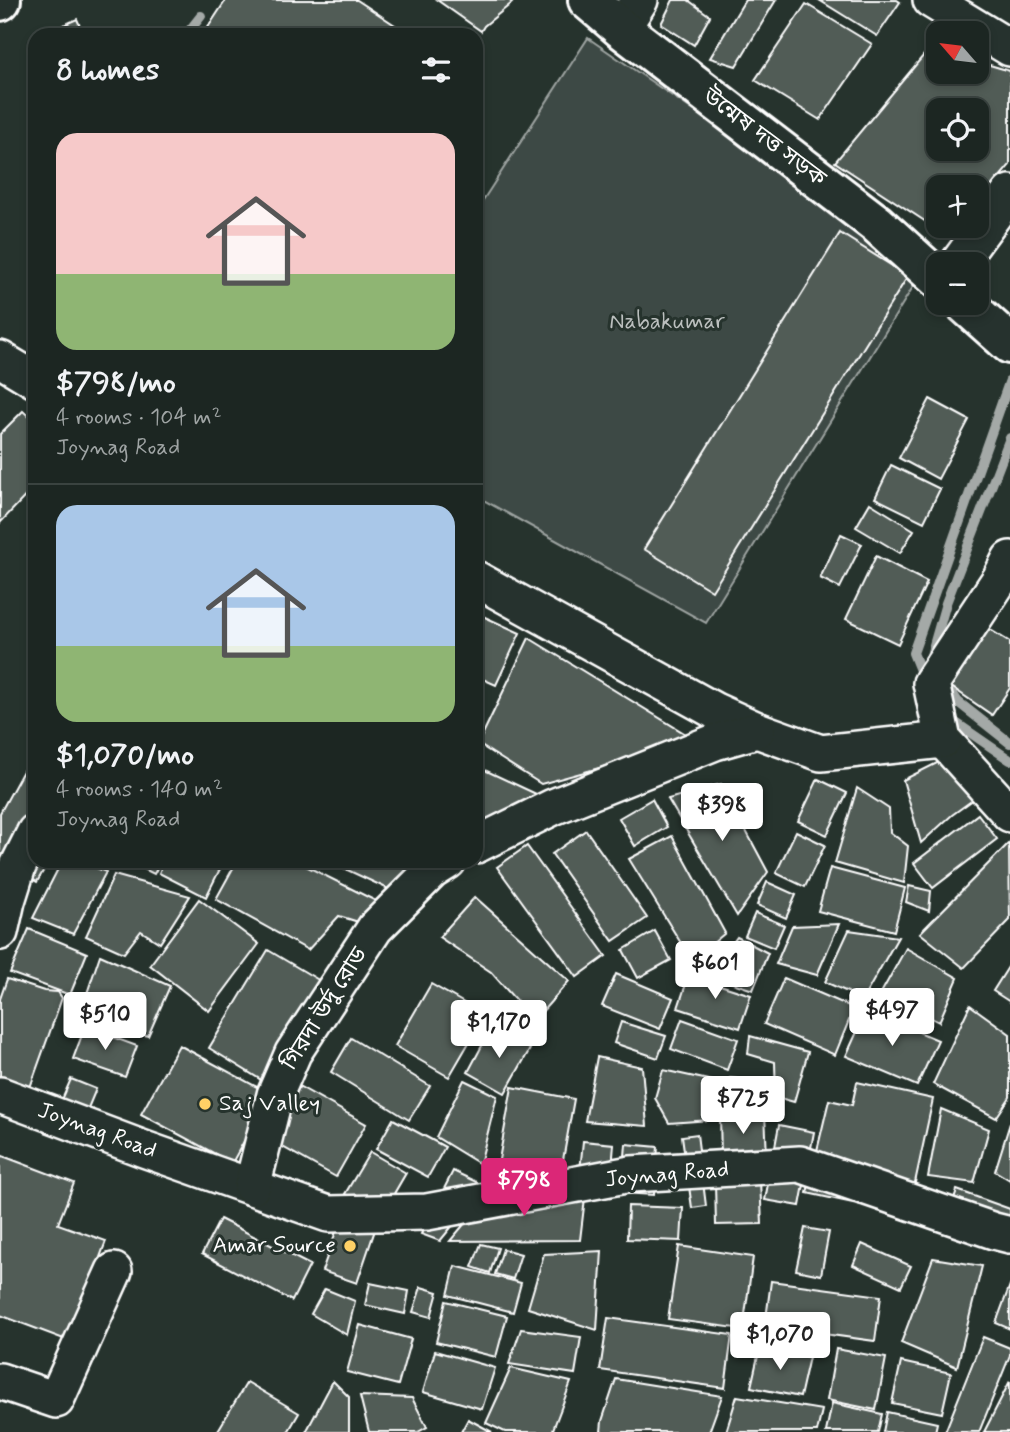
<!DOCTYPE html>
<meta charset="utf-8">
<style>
body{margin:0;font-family:Mynerve,"Noto Sans Bengali",sans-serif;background:#29322f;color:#f1f3f6;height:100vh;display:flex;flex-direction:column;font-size:26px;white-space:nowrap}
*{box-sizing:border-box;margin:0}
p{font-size:23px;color:#a0a5a5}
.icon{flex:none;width:38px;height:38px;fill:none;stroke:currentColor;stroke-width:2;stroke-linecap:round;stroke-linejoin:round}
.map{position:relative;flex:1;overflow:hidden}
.drawer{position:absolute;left:28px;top:28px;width:455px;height:840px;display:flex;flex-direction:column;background:#1c2622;border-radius:21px;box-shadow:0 4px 10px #0003,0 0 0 2px #3a4340}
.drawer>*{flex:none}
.needle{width:46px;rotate:298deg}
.tools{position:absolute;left:926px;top:21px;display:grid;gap:14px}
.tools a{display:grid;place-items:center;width:63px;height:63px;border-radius:14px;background:#1c2622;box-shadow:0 4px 10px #0003,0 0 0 2px #3a4340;font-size:35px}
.price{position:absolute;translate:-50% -60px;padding:0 16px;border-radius:7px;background:#fff;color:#222;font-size:23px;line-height:46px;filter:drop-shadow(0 2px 4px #0008)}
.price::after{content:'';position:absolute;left:50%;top:42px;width:21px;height:16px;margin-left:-10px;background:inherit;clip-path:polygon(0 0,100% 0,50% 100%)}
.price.active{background:#db2777;color:#fff}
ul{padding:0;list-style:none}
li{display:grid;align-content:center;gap:14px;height:371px;padding:0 28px}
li+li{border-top:2px solid #3a4340}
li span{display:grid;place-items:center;height:217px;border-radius:21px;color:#555}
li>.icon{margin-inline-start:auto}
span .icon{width:126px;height:126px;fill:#fffc;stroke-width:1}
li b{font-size:30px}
h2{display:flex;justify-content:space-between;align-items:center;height:84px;padding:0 28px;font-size:30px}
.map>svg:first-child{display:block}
.green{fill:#3e4944;stroke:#9ea4a2;stroke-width:2}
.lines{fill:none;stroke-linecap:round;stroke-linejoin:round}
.stream{stroke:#a4a9a7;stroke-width:10}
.building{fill:#515c57;stroke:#fff;stroke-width:2;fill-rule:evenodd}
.street-casing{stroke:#fff;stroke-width:40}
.secondary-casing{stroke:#fff;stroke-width:44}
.street{stroke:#26332d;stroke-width:35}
.secondary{stroke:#26332d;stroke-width:38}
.poi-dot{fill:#ffd166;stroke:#26332d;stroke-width:2.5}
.labels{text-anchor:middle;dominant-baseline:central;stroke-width:6;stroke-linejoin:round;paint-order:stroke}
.street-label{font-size:23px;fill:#fff;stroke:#26332d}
.park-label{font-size:23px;fill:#bbbfbe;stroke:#26332d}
.poi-label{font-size:23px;fill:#fff;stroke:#26332d;text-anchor:start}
</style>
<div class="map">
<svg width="1010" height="1432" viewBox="0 0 1010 1432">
<rect width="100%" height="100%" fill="#26332d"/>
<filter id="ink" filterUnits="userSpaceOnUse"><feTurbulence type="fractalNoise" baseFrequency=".0143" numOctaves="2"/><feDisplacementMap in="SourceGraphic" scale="14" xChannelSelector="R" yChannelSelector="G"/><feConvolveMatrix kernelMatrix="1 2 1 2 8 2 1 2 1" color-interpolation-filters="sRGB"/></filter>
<g filter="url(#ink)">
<path class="green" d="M588,38L924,269L706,623L476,496V211Z"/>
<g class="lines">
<g class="stream">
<path d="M186,35L201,16"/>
<path d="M931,661L930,659L946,603L1010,438"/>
<path d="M924,680L913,653L1010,380"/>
<path d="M944,681L958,702L1010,743"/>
<path d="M946,716L1010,760"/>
</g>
</g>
<g class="building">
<path d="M226,0H357L410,35H203Z"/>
<path d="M437,0H509L512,3L484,26L481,31Z"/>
<path d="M673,0H688L710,16L694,45L661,24Z"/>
<path d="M745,0H776L736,66L710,58Z"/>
<path d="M819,0H897L900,2L877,36Z"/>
<path d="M806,4L872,44L820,120L755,80Z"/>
<path d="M77,19L84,35H52L50,31Z"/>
<path d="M938,38V72H976V57L983,63L1010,71V165L976,205V187H938V226H959L949,237L835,162ZM938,110H976V149H938Z"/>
<path d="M840,233L908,276L712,591L644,549Z"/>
<path d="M930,399L969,420L938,479L899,458Z"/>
<path d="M23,411L35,422V486L0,523V434Z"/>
<path d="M891,465L940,489L924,522L875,498Z"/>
<path d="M870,503L914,530L900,553L856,527Z"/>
<path d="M841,534L862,544L840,588L820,578Z"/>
<path d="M876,556L927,582L898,644L846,619Z"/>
<path d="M476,613L520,633L496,685L476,676Z"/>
<path d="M976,621L1010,642V688L992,715L940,679Z"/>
<path d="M529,638L697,741L541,784L478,744Z"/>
<path d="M955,754L981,794L952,815L921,843L903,780Z"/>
<path d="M476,766L551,801L476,849Z"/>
<path d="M24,769L35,775V861H49L37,882L0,862V813Z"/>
<path d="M818,779L847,793L827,835L798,821Z"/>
<path d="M721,784L768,872L737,916L668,799Z"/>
<path d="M857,788L889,809L890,832L908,846L904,883L835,863Z"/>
<path d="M652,799L667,827L635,846L619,818Z"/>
<path d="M978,814L997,839L933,888L914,863Z"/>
<path d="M586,830L647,918L613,941L552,854Z"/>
<path d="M796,831L825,845L805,887L776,873Z"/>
<path d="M672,836L725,933L692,961L629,859Z"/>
<path d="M1009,843L1010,920L964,968L920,933Z"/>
<path d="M527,846L606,956L577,977L497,867Z"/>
<path d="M62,861H80L106,872L73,934L33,918Z"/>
<path d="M128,861H161L154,874Z"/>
<path d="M164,861H224L206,897L159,873Z"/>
<path d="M237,861H296L384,905L365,924L339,916L308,950L216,899Z"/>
<path d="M328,861H418L399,894Z"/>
<path d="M830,868L905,888L894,931L818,911Z"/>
<path d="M114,875L190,896L160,943L141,931L124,953L86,936Z"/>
<path d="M767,882L796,895L786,918L757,905Z"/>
<path d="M909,886L931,891L929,911L906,902Z"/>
<path d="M475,897L569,981L534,1021L491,972L439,937Z"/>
<path d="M199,899L259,944L209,1011L150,965Z"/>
<path d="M755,913L784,925L774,948L745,936Z"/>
<path d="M839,924L817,975L776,964L792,926Z"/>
<path d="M29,929L87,953L70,995L10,973Z"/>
<path d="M849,930L898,937L863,999L825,982Z"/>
<path d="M655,931L671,960L638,978L623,950Z"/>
<path d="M737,937L768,953L753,990L709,975Z"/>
<path d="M906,948L958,978L939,1022L881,993Z"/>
<path d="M268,950L322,982L263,1081L209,1048Z"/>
<path d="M100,955L170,986L148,1036L79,1017Z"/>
<path d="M1010,964V1002L993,991Z"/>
<path d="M616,974L673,998L660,1029L602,1006Z"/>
<path d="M689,975L751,995L740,1028L678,1008Z"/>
<path d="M784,978L854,1008L835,1055L764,1024Z"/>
<path d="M7,979L44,991L58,992L62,998L27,1096L0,1087V999Z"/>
<path d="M431,984L485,1015L449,1077L395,1046Z"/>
<path d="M970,1005L1010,1034V1097L996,1118L933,1084Z"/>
<path d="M867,1010L938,1040L917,1086L846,1056Z"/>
<path d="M682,1019L738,1039L727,1070L671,1049Z"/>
<path d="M621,1022L666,1036L658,1058L614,1043Z"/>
<path d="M85,1027L137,1046L125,1077L73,1059Z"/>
<path d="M492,1027L530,1049L505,1093L468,1072Z"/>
<path d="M750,1036L808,1052L794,1102L776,1097L775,1062L748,1054Z"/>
<path d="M351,1038L430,1086L409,1120L331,1072Z"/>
<path d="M179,1045L270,1094L232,1163L141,1114Z"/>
<path d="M597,1057L642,1067L647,1126L585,1121Z"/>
<path d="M663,1070L722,1083L710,1120L669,1123L655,1098Z"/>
<path d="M730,1078L771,1083L769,1106L727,1105Z"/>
<path d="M71,1079L96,1089L86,1113L61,1102Z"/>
<path d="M464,1080L497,1096L480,1164L436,1137Z"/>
<path d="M857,1082L933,1099L908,1215L807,1193L829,1100L852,1105Z"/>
<path d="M295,1084L366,1124L336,1177L265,1137Z"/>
<path d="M512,1087L574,1099L559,1182L497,1171Z"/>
<path d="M941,1109L989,1129L974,1183L928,1177Z"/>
<path d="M765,1113L767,1157L721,1159L720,1115Z"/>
<path d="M393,1119L445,1147L428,1177L376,1149Z"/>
<path d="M1010,1123V1180L995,1171Z"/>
<path d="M779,1125L814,1132L800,1206L765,1200Z"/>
<path d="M697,1134L706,1206L692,1208L682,1136Z"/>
<path d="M583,1141L614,1144L610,1193L578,1190Z"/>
<path d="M626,1144L658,1147L654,1195L622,1193Z"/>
<path d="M370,1152L406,1173L378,1221L342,1199Z"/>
<path d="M0,1155L74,1183L58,1224L106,1241L69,1341L0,1315Z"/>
<path d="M453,1171L485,1186L440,1241L421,1234Z"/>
<path d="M760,1180L762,1224L716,1225L715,1182Z"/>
<path d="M493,1190L585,1198L580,1240L450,1241Z"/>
<path d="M957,1190L1010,1209V1248L945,1224Z"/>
<path d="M628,1206L683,1208L681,1241L627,1239Z"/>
<path d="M344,1209L378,1221L357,1283L322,1271Z"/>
<path d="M220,1219L310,1265L292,1301L202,1254Z"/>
<path d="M805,1228L829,1232L821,1275L796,1270Z"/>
<path d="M481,1244L498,1248L490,1273L472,1267Z"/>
<path d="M862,1244L911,1266L901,1287L853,1265Z"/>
<path d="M679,1246L753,1257L743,1329L668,1319Z"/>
<path d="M503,1249L521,1254L513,1279L495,1274Z"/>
<path d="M602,1251L597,1330L528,1308L544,1254Z"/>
<path d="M933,1258L982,1266L957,1367L901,1343Z"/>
<path d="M455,1266L521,1283L513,1312L448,1295Z"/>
<path d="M771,1281L881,1296L875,1341L765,1326Z"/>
<path d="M370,1283L409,1291L405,1314L365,1305Z"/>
<path d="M1010,1285V1329L996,1323Z"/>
<path d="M421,1287L438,1292L431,1317L413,1312Z"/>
<path d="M325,1289L355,1301L347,1335L311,1314Z"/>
<path d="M446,1301L507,1316L496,1357L436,1342Z"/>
<path d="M608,1318L732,1335L725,1388L600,1370Z"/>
<path d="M360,1325L411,1339L398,1385L347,1372Z"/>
<path d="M521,1329L581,1337L575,1374L509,1364Z"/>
<path d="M983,1337L1010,1348V1355L979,1432H945Z"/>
<path d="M760,1347L809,1357L800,1397L751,1387Z"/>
<path d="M836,1349L886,1358L876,1410L827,1400Z"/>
<path d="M435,1351L495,1368L482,1409L423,1392Z"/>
<path d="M901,1362L951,1373L942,1413L892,1403Z"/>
<path d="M511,1368L571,1382L552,1432H505L486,1423Z"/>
<path d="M616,1379L722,1396L709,1432H601L602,1421Z"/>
<path d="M333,1381L349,1397V1432H306Z"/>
<path d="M1010,1381V1432H984Z"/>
<path d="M247,1382L299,1413L288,1432H217Z"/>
<path d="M360,1396L412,1398L427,1427L418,1432H369Z"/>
<path d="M737,1396L822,1410L817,1432H726Z"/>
<path d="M832,1403L882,1414L878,1432H826Z"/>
<path d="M887,1412L937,1423L935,1432H883Z"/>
<path d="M468,1419L492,1432H461Z"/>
</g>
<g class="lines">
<g class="street-casing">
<g id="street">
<path d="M931,0L1010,48"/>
<path d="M622,29L640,0"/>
<path d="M959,262L1010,193"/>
<path d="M0,359L35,380"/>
<path d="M1010,559L1000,579L931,683L943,740L1010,814"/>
<path d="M476,579L715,711L757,730L821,753L943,740"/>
<path d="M476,845L553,807L715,742L757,730"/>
<path d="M0,932L7,901L18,866L35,832"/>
<path d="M0,1095L144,1149L328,1214L427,1212L631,1174L800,1164L994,1231L1010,1235"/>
<path d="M252,1187L275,1095L293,1053L375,928L432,871L448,861"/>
<path d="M0,1381L56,1400L114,1271"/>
</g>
</g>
<g class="secondary-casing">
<g id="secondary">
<path d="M588,0L622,29L877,224L938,279"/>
<path d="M0,1L1,0"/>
<path d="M964,303L1010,344"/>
</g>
</g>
<use href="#street" class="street"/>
<use href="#secondary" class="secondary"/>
</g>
</g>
<g class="poi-dot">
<circle cx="205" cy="1104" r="7"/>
<circle cx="350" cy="1246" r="7"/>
</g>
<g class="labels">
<g class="street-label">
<text transform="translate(764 138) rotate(37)">উন্মেষ দত্ত সড়ক</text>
<text transform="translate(325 1009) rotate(-58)">গিরদা উর্দু রোড</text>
<text transform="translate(97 1131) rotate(20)">Joynag Road</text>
<text transform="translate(667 1175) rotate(-5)">Joynag Road</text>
</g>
<g class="park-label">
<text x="667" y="322">Nabakumar</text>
</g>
<g class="poi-label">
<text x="219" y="1104">Saj Valley</text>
<text x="336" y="1246" text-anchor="end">Amar Source</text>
</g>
</g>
</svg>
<div class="tools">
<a><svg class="needle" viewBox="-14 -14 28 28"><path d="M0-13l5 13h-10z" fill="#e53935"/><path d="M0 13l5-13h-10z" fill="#a0a5a5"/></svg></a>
<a><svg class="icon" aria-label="locate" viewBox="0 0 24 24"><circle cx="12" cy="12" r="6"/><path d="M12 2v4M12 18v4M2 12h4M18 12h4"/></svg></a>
<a>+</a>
<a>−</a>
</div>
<b class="price" style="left:722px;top:843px">$398</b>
<b class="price" style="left:715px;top:1001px">$601</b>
<b class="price" style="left:892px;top:1048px">$497</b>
<b class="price" style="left:105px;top:1052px">$510</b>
<b class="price" style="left:499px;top:1060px">$1,170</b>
<b class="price" style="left:743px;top:1136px">$725</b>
<b class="price active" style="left:524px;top:1218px">$798</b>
<b class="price" style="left:780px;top:1372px">$1,070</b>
<section class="drawer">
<h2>8 homes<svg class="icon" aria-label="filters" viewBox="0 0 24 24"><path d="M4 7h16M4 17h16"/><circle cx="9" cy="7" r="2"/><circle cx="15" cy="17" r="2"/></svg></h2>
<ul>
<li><span style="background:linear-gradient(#f6c9c9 65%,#8fb573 0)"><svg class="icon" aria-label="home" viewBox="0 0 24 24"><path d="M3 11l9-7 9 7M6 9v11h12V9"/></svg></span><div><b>$798/mo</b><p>4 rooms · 104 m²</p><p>Joynag Road</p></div></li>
<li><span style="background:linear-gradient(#a9c7e8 65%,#8fb573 0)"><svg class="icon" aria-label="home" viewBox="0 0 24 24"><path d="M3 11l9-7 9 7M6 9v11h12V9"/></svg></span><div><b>$1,070/mo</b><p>4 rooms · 140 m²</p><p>Joynag Road</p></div></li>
</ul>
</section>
</div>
